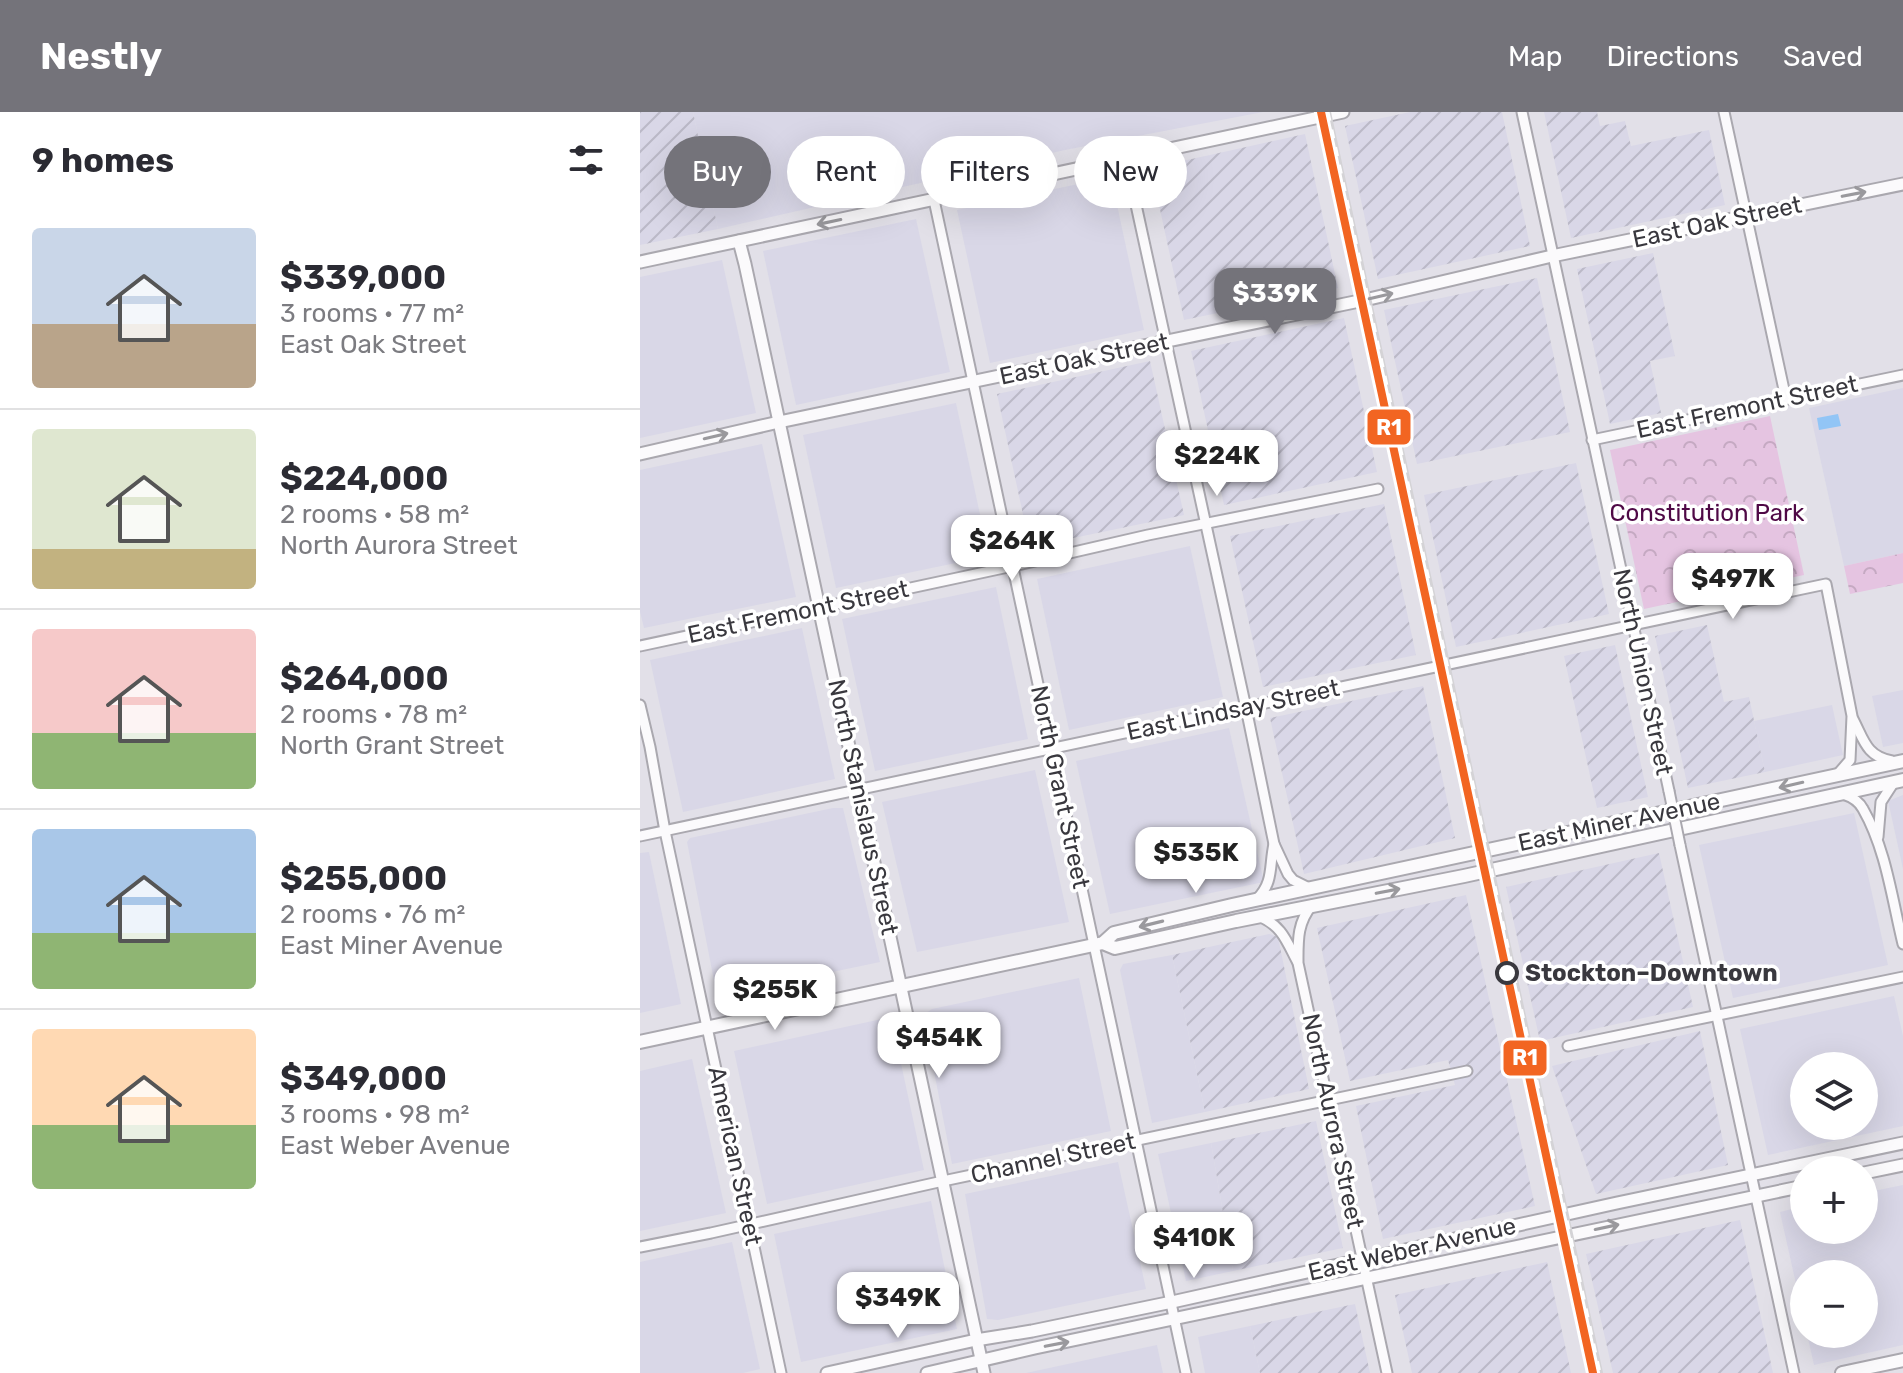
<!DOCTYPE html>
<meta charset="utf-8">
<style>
body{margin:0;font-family:Rubik,sans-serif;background:#f2f2f3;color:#2b2b33;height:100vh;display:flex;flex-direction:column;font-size:30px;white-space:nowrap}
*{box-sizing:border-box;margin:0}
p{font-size:26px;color:#7c7c81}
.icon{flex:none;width:44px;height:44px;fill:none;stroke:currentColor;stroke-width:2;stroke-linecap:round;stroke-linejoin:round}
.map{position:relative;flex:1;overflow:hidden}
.drawer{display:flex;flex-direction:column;background:#fff;width:640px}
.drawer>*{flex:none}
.guide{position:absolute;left:24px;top:24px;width:760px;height:72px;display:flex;gap:16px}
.tools{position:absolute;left:1150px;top:940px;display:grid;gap:16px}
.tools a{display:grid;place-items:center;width:88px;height:88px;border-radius:50%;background:#fff;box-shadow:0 8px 32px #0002;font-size:40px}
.price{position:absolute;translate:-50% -68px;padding:0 18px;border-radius:16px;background:#fff;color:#222;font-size:26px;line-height:52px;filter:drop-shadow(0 2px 4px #0008)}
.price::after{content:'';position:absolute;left:50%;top:48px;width:24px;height:18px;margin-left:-12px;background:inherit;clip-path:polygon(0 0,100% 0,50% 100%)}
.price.active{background:#74737a;color:#fff}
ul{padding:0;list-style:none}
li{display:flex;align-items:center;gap:24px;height:200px;padding:0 32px}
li+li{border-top:2px solid #e1e1e2}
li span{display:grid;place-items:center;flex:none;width:224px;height:160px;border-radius:8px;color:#555}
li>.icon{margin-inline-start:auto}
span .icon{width:96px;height:96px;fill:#fffc;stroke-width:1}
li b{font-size:34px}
h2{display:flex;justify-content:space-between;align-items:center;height:96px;padding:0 32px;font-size:34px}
.pill{padding:0 28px;border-radius:36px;background:#fff;box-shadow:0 8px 32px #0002;font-size:28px;line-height:72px}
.pill.active{background:#74737a;color:#fff}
header{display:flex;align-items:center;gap:48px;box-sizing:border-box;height:112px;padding:0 40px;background:#74737a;color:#fff}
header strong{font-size:38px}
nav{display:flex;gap:44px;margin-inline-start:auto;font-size:28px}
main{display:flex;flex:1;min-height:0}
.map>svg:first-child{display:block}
.built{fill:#d9d7e7;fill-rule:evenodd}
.industrial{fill:url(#industrial-furrows)}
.park{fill:url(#park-crowns)}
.water{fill:#92c5f6}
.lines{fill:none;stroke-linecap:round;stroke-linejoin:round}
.minor-casing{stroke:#aaa8af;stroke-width:13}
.tertiary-casing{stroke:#aaa8af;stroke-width:15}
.secondary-casing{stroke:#aaa8af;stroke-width:16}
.minor{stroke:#fbfafc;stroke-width:9}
.tertiary{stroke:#fbfafc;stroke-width:11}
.secondary{stroke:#fbfafc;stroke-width:12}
.rail-casing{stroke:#d4d3d6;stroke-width:6}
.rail{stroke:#fff;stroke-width:3;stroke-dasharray:9;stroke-linecap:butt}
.minor-bridge-casing{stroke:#aaa8af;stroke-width:13;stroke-linecap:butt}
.minor-bridge{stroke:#fbfafc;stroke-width:9}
.rail-1-casing{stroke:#fff;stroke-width:14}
.rail-1{stroke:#f26522;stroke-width:8}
.oneway{stroke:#9a999d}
.stop-dot{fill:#fff;stroke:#39383e;stroke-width:4}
.labels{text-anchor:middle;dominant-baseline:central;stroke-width:7;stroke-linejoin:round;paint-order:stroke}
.street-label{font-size:24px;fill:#39383e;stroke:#fff}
.park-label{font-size:24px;fill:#4f0946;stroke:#fff}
.stop-label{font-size:24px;font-weight:bold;fill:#39383e;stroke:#fff;text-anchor:start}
.line-badge{stroke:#fff;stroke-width:3}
.badge-label{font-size:22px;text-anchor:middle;font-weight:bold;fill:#fff}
</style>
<header>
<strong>Nestly</strong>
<nav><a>Map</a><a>Directions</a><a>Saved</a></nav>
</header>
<main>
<section class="drawer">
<h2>9 homes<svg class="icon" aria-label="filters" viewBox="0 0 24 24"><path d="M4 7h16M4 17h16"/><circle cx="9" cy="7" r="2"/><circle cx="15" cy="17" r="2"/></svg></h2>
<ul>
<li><span style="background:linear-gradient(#c9d6e8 60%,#b9a48a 0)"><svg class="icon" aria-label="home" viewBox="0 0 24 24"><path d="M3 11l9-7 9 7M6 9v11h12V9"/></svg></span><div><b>$339,000</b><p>3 rooms · 77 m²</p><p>East Oak Street</p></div></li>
<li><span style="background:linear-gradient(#dfe7d0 75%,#c2b280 0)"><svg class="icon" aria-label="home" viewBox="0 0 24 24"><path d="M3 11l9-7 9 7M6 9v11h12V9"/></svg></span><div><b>$224,000</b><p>2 rooms · 58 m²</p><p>North Aurora Street</p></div></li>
<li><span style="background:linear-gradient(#f6c9c9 65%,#8fb573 0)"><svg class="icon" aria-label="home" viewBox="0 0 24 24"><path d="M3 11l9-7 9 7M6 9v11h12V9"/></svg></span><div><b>$264,000</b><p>2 rooms · 78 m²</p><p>North Grant Street</p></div></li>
<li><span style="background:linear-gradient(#a9c7e8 65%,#8fb573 0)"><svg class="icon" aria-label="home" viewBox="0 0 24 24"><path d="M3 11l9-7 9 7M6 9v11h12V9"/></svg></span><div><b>$255,000</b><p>2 rooms · 76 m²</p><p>East Miner Avenue</p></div></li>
<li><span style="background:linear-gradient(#ffd9b3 60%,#8fb573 0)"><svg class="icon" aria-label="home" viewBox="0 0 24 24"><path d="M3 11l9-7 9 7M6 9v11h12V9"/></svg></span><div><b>$349,000</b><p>3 rooms · 98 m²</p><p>East Weber Avenue</p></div></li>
</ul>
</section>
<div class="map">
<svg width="1263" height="1261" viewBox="0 0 1263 1261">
<defs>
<pattern id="industrial-furrows" width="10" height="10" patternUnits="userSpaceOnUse" patternTransform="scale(2)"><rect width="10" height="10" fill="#d9d7e7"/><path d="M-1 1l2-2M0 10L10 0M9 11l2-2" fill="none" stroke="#bbb9c7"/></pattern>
<pattern id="park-crowns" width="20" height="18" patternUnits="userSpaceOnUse" patternTransform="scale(2)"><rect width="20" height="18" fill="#e5c4e1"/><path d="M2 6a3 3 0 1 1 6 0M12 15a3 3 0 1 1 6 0" fill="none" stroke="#c5a9c2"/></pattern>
</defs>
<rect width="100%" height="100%" fill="#e2e0e8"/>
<g class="built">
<path d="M53,0H623L425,38L78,117Z"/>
<path d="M471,65L504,218L350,251L317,98Z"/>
<path d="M276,107L310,260L156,293L123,139Z"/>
<path d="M82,148L116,301L0,326V165Z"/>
<path d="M1263,276V441L1204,454L1169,296Z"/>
<path d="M316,291L349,444L196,476L163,323Z"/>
<path d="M122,332L156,485L4,516L0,500V358Z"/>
<path d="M550,434L583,585L429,618L397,467Z"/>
<path d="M356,475L388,627L235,659L202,507Z"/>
<path d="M162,516L195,667L43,700L10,548Z"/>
<path d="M1263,578V631L1243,635L1232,584Z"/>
<path d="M1192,593L1203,643L1125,660L1114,609Z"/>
<path d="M589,616L624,770L470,802L436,649Z"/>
<path d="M395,658L429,810L277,840L242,690Z"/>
<path d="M1263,683V757L1248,689Z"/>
<path d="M193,696H203L240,850L83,883L76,879L47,730L50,726Z"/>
<path d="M1214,701L1248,853L1093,886L1059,733Z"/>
<path d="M9,740L41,892L0,901V741Z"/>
<path d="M532,843L565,1000L512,1011L480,858L483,852Z"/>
<path d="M439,866L471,1019L312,1052L283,903L292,897Z"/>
<path d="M1254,884L1263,924V1014L1128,1043L1100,917ZM1164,954H1224V1014H1164Z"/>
<path d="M251,905L284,1058L127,1092L94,939Z"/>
<path d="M52,947L86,1101L0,1119V959Z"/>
<path d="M571,1031L593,1159L546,1169L518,1042Z"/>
<path d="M478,1050L506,1177L358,1208L347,1207L325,1082Z"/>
<path d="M1263,1073V1233L1174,1253L1167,1222H1224V1162H1164V1208L1140,1100L1164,1094V1118H1224V1081Z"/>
<path d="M291,1089L317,1217L161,1250L134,1122Z"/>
<path d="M92,1130L120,1257L103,1261H0V1150Z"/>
<path d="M610,1214L620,1261H565L558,1225Z"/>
<path d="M517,1233L523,1261H386L474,1242Z"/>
</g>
<g class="industrial">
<path d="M0,0H53L78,117L0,133Z"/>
<path d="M770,0H862L890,134L738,167L705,14Z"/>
<path d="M904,0H957L960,14L985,9L991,34L1069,18L1085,93L931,126Z"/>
<path d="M665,22L698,176L544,208L511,56Z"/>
<path d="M1013,141L1035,244L1010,249L1021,301L970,312L937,157Z"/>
<path d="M897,166L930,320L777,352L744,198Z"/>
<path d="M704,206L737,360L584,393L551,239Z"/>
<path d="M510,249L544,403L390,435L357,282Z"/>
<path d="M936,351L969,502L816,535L784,383Z"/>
<path d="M744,392L776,543L623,575L590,424Z"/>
<path d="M1067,513L1084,590L1109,585L1125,660L1048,676L1015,524Z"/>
<path d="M975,533L1008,685L957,696L924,544Z"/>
<path d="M783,574L815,726L664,762L630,606Z"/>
<path d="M1019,741L1053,895L900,929L866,775Z"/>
<path d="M826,783L895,1094L743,1127L716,994L815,973L808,948L710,969L677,816Z"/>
<path d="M629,822L638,825L669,977L565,1000L532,843Z"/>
<path d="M1060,919L1088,1053L956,1082L912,954Z"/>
<path d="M676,1009L703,1136L593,1159L571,1031Z"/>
<path d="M1100,1108L1133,1261H973L946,1142Z"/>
<path d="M907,1150L931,1261H772L755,1183Z"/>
<path d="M715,1192L730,1261H620L610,1214Z"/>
</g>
<g class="park">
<path d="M1130,304L1164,463L1004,497L970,338Z"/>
<path d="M1263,441V471L1210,482L1204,454Z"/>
</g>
<path class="water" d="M1198,302L1201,314L1179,318L1177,306Z"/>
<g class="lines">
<g class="minor-casing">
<g id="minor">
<path d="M882,0L1029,679"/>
<path d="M1084,0L1146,287"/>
<path d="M486,47L606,596L634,732L648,762L653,768L669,776"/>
<path d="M294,88L546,1261"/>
<path d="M952,328L1263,263"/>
<path d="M0,534L373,454L508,423L738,377"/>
<path d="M0,593L10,635L25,719L141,1261"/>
<path d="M1213,607C1224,628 1226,644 1252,649"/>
<path d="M1203,682C1212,685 1219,689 1223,697C1246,737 1252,787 1263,832"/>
<path d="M0,724L1186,472L1212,604L1210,648L1197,663"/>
<path d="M1238,725L1241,690L1254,670"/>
<path d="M1040,733L1154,1261"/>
<path d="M617,787C634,770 629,754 634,732"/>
<path d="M672,793C657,811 658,829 658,851L747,1261"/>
<path d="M619,804C642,814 646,828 657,849"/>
<path d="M928,934L1263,865"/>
<path d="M0,1135L71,1121L303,1069L827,959"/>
</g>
</g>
<g class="tertiary-casing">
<g id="tertiary">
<path d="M99,129L105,152L344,1261"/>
<path d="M0,150L703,0"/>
<path d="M0,342L139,310L729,187L912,144L1263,72"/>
<path d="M1224,1061L1263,1053"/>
<path d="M187,1261L336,1228L392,1219L532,1190L977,1091L1263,1031"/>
<path d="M287,1261L395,1236L1164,1074"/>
</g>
</g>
<g class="secondary-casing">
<g id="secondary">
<path d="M463,831L475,836L596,809L824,764L1263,668"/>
<path d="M0,930L463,831L474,821L592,793L1263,649"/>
<path d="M1202,1261L1263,1248"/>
</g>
</g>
<use href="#minor" class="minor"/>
<use href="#tertiary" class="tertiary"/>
<use href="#secondary" class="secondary"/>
<g class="rail-casing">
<path id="rail" d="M688,0L960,1261"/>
</g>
<use href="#rail" class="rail"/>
<g class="minor-bridge-casing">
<path id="minor-bridge" d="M1029,679L1040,733"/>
</g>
<use href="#minor-bridge" class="minor-bridge"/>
<g class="rail-1-casing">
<path id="rail-1" d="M681,0L953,1261"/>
</g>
<use href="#rail-1" class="rail-1"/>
</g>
<defs><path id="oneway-shaft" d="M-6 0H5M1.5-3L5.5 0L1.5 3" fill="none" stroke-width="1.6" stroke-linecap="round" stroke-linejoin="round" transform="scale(2)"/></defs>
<g class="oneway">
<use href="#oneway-shaft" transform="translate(1214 82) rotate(-11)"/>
<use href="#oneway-shaft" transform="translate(189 110) rotate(168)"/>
<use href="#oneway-shaft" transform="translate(741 184) rotate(-13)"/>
<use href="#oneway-shaft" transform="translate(76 324) rotate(-13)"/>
<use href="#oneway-shaft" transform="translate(1151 673) rotate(167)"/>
<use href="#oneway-shaft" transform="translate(748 779) rotate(-11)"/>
<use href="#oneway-shaft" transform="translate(511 812) rotate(166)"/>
<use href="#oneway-shaft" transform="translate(967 1115) rotate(-12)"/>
<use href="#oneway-shaft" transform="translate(417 1232) rotate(-11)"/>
</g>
<circle class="stop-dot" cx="867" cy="861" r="10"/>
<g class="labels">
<g class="street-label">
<text transform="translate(1077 110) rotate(-12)">East Oak Street</text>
<text transform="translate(444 247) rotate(-12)">East Oak Street</text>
<text transform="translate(1107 295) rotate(-12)">East Fremont Street</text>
<text transform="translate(158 500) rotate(-12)">East Fremont Street</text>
<text transform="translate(1003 560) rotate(78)">North Union Street</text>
<text transform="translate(593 598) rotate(-12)">East Lindsay Street</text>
<text transform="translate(420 675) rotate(78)">North Grant Street</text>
<text transform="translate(223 695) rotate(78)">North Stanislaus Street</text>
<text transform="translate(979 710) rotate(-12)">East Miner Avenue</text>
<text transform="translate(693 1009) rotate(78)">North Aurora Street</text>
<text transform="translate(95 1044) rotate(78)">American Street</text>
<text transform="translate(413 1046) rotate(-12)">Channel Street</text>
<text transform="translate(772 1137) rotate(-13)">East Weber Avenue</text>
</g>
<g class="park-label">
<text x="1067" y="401">Constitution Park</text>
</g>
<g class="stop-label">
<text x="885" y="861">Stockton–Downtown</text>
</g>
</g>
<g class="line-badge">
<rect x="726" y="296" width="46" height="38" rx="8" fill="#f26522"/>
<rect x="862" y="927" width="46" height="38" rx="8" fill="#f26522"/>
</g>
<g class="badge-label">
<text x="749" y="323">R1</text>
<text x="885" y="953">R1</text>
</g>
</svg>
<div class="tools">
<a><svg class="icon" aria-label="layers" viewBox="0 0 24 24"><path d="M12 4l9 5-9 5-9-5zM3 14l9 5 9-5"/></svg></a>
<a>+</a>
<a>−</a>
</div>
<b class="price active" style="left:635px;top:224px">$339K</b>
<b class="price" style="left:577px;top:386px">$224K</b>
<b class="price" style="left:372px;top:471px">$264K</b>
<b class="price" style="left:1093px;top:509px">$497K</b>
<b class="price" style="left:556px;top:783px">$535K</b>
<b class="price" style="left:135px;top:920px">$255K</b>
<b class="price" style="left:299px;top:968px">$454K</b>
<b class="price" style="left:554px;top:1168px">$410K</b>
<b class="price" style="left:258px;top:1228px">$349K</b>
<div class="guide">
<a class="pill active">Buy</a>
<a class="pill">Rent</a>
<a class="pill">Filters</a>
<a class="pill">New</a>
</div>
</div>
</main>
